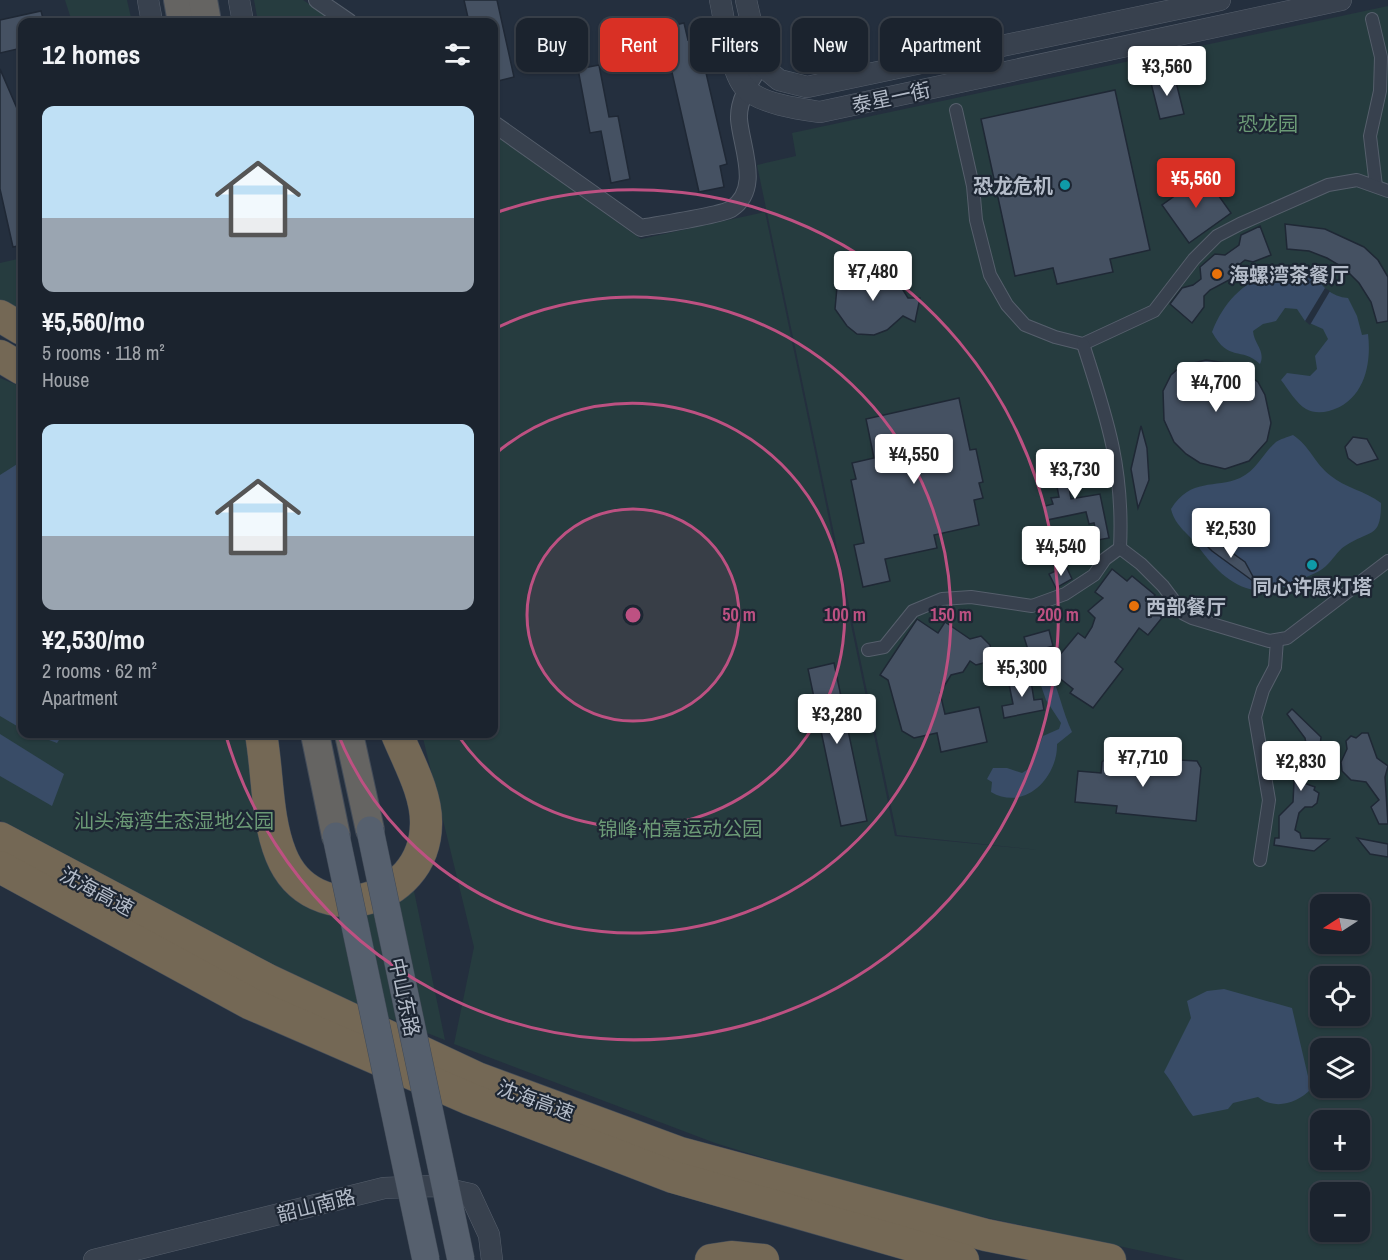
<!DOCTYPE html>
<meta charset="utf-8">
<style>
body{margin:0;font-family:"Archivo Narrow","Noto Sans SC",sans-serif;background:#242b36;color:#f1f3f6;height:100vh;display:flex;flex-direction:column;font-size:22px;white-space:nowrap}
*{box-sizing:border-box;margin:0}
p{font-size:20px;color:#a0a4aa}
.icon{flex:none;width:33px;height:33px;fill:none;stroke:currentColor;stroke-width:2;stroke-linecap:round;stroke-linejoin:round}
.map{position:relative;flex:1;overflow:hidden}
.panel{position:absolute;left:18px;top:18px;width:480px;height:720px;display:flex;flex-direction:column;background:#1b232e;border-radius:12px;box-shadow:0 2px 4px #0004,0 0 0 2px #39404a}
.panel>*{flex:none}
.hud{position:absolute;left:516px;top:18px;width:570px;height:54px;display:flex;gap:12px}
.needle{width:39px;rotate:258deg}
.controls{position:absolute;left:1310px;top:894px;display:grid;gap:12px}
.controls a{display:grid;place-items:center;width:60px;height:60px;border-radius:12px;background:#1b232e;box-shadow:0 2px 4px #0004,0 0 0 2px #39404a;font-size:30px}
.price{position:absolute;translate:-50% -51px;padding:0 14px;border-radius:6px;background:#fff;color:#222;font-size:20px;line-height:39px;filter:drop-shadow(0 2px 3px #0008)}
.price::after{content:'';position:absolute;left:50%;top:36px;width:18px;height:14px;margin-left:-9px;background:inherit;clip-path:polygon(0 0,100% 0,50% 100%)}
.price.selected{background:#d93025;color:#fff}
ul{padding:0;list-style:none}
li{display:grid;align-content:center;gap:12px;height:318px;padding:0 24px}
li span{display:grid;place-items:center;height:186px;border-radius:12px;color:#555}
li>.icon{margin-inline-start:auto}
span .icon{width:108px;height:108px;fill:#fffc;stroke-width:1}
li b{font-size:26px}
h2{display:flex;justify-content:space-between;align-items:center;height:72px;padding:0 24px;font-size:26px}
.pill{padding:0 21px;border-radius:12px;background:#1b232e;box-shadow:0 2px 4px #0004,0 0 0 2px #39404a;font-size:21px;line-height:54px}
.pill.selected{background:#d93025;color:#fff}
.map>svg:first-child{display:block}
.green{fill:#263c3f;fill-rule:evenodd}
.water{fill:#394c67}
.pier{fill:#242f3e}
.building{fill:#455162;stroke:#1f2835;stroke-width:1.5}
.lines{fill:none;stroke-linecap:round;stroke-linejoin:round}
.pedestrian-casing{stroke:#565f6c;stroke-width:14}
.minor-casing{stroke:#565f6c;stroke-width:18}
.tertiary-casing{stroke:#565f6c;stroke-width:22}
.trunk-casing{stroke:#434c59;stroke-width:30}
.motorway-casing{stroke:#434c59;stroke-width:33}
.pedestrian{stroke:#38414e;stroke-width:12}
.minor{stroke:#38414e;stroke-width:16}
.tertiary{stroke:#38414e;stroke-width:21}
.trunk{stroke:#656462;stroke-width:28}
.motorway{stroke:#746855;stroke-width:32}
.primary-bridge-casing{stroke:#414a57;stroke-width:28;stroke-linecap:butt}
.primary-bridge{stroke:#56606e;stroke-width:27}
.ring{fill:none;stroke:#bd5182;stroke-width:3}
.culture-dot{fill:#0f9aa8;stroke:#1d2633;stroke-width:2}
.food-dot{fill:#e8710a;stroke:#1d2633;stroke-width:2}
.labels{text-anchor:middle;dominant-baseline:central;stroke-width:4.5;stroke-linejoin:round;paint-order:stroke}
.street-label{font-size:20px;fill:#b4bcc9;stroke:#1d2633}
.park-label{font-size:20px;fill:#6b9a76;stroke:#1d2633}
.poi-label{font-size:20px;font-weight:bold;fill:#b4bcc9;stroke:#1d2633;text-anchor:start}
.centre{fill:#bd5182;stroke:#1d2633;stroke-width:3}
.ring-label{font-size:18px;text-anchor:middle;font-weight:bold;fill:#bd5182;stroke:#1d2633;stroke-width:4.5;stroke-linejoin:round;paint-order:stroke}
</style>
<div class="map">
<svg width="1388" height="1260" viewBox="0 0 1388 1260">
<rect width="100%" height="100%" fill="#242f3e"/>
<g class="green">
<path d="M65,0H127L132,22H72Z"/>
<path d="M254,0H303L335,22H258Z"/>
<path d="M1388,6V1260H1184L895,1198L715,1143L454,1044L474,947L422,734H494V134L641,239L765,212L895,836L1039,850L897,835L757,165L796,156L792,133ZM1320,904H1359V944H1320ZM1320,976H1359V1016H1320ZM1320,1048H1359V1088H1320ZM1320,1120H1359V1160H1320ZM1320,1192H1359V1232H1320Z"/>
<path d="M22,258V320L0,306V263Z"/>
<path d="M0,378L22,387V734H253L296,894L403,895L414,891L445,1040L304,985L166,917L0,820Z"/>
</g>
<g class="water">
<path d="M1272,272H1313C1320,286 1332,297 1348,298L1357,316L1362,335L1368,334C1372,366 1363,402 1329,411C1321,413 1313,413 1306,409C1296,403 1288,389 1281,380L1287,373L1310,376L1317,369L1315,356L1328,339L1323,329L1305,321L1297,309L1285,308L1276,321L1263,324L1253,331C1254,344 1266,351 1260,364C1241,346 1229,363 1212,332C1224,302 1241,284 1272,272Z"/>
<path d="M1293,435C1310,446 1314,463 1331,476C1344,487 1365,491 1381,503C1381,539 1371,529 1345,546C1337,551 1333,560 1326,566C1320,572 1310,575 1302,579C1257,603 1229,588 1200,549C1190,534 1175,527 1171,509C1191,477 1215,489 1240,478C1258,469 1262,454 1276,442C1280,439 1288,437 1293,435Z"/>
<path d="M22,461V729L0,716V475Z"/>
<path d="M1054,647V655L1048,668C1059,689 1062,711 1072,732L1057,744C1058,777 1025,812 991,792L992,782L987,779L993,768H1007L1022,773L1030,768L1043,736L1059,729L1061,723L1046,700L1030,654Z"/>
<path d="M0,734L64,774L52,806L0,776Z"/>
<path d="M33,734H63L57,743Z"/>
<path d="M1224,989L1292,1008L1311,1089C1297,1104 1274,1110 1258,1097L1233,1103L1228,1109L1193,1116C1182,1102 1175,1086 1164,1072L1191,1018L1187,1001L1207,991Z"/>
</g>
<path class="pier" d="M1325,288L1330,291L1310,325L1305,321Z"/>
<g class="building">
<path d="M464,0H497L514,77L494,82V22H469Z"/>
<path d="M41,11L44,22H22V48L0,53V20Z"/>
<path d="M684,23L688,40L698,38L727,164L720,166L724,187L699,192L662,28Z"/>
<path d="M599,65L609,117L618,116L630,179L611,183L601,131L590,133L578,69Z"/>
<path d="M0,69L22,120V245L13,247L0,189Z"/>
<path d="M1174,74L1184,114L1160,119L1150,79Z"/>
<path d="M1115,90L1150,250L1110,259L1113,272L1057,284L1053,268L1015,276L981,119Z"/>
<path d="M1204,175L1231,213L1189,243L1162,205Z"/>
<path d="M1285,224L1325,229L1364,247L1378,260L1388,277V321L1377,323L1371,302L1359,283L1344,268L1327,258L1309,251L1287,249Z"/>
<path d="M1260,226L1271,255L1253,262L1245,260L1235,268L1231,279L1210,290L1204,296V307L1192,323L1170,304L1182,288L1193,285L1201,279L1200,267L1215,254L1225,255L1239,245L1241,235Z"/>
<path d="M866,268L883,269L898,282L908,298H920L915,322L903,316L887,330L874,335L857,334L847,326L835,309L837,287L848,274Z"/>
<path d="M1206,360L1232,364L1258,382L1265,395L1271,423L1267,441L1249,461L1225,469L1200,463L1186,454L1174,442L1164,420L1163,391L1171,375L1181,366Z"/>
<path d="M959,398L970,450L976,449L983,482L979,483L983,498L974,500L979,525L934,535L937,548L885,559L890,581L863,587L854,545L864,543L851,480L856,479L852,463L874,458L866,419Z"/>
<path d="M1141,426L1147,448L1149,480L1138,508L1131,469Z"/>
<path d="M1353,437L1367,439L1378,459L1357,465L1348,458L1345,447Z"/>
<path d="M1069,452L1071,463L1065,465L1071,499L1100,494L1109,538L1098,540L1094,523L1089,524L1086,512L1047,520L1045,506L1053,504L1051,498L1059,497L1051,455Z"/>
<path d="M1214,540L1245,562L1257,584L1212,551L1208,547Z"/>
<path d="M1066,566L1072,579L1056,588L1049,574Z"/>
<path d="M1112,569L1127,581L1132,576L1155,595L1150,602L1165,614L1148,635L1139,628L1115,662L1123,669L1093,708L1070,693L1073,689L1048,669L1078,633L1085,638L1092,627L1095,618L1088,611L1103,598L1095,592Z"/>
<path d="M917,619L938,633L945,622L970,639L981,636L990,645L992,656L987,662L976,665L970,661L963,672L951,675L940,693L945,714L979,707L987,742L941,752L937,733L914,738L902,731L888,680L880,675Z"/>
<path d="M1049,630L1053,646L1029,653L1024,637Z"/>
<path d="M834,663L867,821L841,826L808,669Z"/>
<path d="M1030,675L1034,700L1042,699L1044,710L1004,718L1002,706L1013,704L1008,679Z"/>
<path d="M1292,709L1321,737L1319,756L1306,771L1304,783L1315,787L1314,790L1319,793L1317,803L1312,807H1305L1299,813L1295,830L1300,833L1301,838L1329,839L1314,851L1274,845L1275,838H1279V816L1293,802L1295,762L1307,748L1305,738L1287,714Z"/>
<path d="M1362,733H1368L1377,758L1388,766L1385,777L1388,824H1379L1371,807L1379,800L1366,782L1351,780L1342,771L1341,762L1347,749L1346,741L1351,736L1356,738Z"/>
<path d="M1112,753L1128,754L1134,762L1173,765L1179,760L1197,761L1201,768L1196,821L1116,813L1117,806L1075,802L1078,771L1101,773L1102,762Z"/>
<path d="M1357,838L1388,844V857L1370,854Z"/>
</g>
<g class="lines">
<g class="pedestrian-casing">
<g id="pedestrian">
<path d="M1372,19L1381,57L1380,91L1370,136L1376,186"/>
<path d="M956,110L973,186L976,220L990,275L1007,305L1025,325L1055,337L1083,344L1154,311L1194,259L1217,236L1240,224L1328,185L1357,180L1388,191"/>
<path d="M1083,344C1107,418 1124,468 1120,548L1141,564L1163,586L1184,614L1192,618L1269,641L1287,638L1388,561"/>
<path d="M868,650L884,647L913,611L942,599L971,597L1032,606L1065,594L1094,575L1105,559L1120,548"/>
<path d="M1260,860L1269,800L1255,717L1263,690L1275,667L1277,640"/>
</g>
</g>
<g class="minor-casing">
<g id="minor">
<path d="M317,0L349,22"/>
<path d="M494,124L641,228C657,225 722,215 731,209C762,189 741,147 739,119C738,99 751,81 761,65"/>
</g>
</g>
<g class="tertiary-casing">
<g id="tertiary">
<path d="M148,0L152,22"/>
<path d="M239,0L243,22"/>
<path d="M720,0C725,21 730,74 746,89C762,104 799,109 820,112L1341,0"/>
<path d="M746,0L761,65L779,80L807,87L1220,0"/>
<path d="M94,1260L384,1188L434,1186L470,1194L489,1235L492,1260"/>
</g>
</g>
<g class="trunk-casing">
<g id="trunk">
<path d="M178,0L182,22"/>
<path d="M203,0L207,22"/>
<path d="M315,734L336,836"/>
<path d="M349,734L370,830"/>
</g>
</g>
<g class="motorway-casing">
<g id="motorway">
<path d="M0,316L22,329"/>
<path d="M0,356L22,369"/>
<path d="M261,734C268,773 266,818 281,855C312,932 425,906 426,824C427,794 408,761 397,734"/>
<path d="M0,838L268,980L477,1078L680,1153L986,1235L1110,1260"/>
<path d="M0,867L249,1003L470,1099L673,1177L963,1260"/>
<path d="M711,1260L731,1257L763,1260"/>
</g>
</g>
<use href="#pedestrian" class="pedestrian"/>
<use href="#minor" class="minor"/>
<use href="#tertiary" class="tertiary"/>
<use href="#trunk" class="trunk"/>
<use href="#motorway" class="motorway"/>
<g class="primary-bridge-casing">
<g id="primary-bridge">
<path d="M370,830L461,1260"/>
<path d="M336,836L426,1260"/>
</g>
</g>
<use href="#primary-bridge" class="primary-bridge"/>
</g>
<circle cx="633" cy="615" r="106" fill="#bd5182" fill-opacity=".12"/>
<g class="ring">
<circle cx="633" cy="615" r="106"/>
<path d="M494 455A212 212 0 1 1 457 734"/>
<path d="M494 329A318 318 0 1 1 338 734"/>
<path d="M495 213A425 425 0 1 1 226 736"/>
</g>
<g class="culture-dot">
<circle cx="1065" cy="185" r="6"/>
<circle cx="1312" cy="565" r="6"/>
</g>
<g class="food-dot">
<circle cx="1217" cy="274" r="6"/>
<circle cx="1134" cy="606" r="6"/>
</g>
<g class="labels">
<g class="street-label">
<text transform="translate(891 97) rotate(-12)">泰星一街</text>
<text transform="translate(97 891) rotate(28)">沈海高速</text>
<text transform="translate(405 997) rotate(78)">中山东路</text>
<text transform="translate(536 1100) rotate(20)">沈海高速</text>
<text transform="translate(316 1205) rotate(-14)">韶山南路</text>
</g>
<g class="park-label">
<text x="1268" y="123">恐龙园</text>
<text x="174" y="820">汕头海湾生态湿地公园</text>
<text x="680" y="828">锦峰·柏嘉运动公园</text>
</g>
<g class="poi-label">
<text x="1053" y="185" text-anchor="end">恐龙危机</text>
<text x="1229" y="274">海螺湾茶餐厅</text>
<text x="1312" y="586" text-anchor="middle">同心许愿灯塔</text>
<text x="1146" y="606">西部餐厅</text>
</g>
</g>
<circle cx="633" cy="615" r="9" class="centre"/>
<g class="ring-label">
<text x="739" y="621">50 m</text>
<text x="845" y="621">100 m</text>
<text x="951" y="621">150 m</text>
<text x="1058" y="621">200 m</text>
</g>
</svg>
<div class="controls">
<a><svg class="needle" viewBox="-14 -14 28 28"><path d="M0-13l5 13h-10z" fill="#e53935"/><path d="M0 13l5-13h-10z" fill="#a0a4aa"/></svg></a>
<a><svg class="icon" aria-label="locate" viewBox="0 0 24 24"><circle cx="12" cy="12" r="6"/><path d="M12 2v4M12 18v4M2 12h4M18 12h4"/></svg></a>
<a><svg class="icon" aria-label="layers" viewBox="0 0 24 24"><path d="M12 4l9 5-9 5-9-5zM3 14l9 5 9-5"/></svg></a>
<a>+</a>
<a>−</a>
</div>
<b class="price" style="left:1167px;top:97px">¥3,560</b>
<b class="price selected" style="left:1196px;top:209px">¥5,560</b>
<b class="price" style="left:873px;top:302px">¥7,480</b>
<b class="price" style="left:1216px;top:413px">¥4,700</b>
<b class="price" style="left:914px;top:485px">¥4,550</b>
<b class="price" style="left:1075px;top:500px">¥3,730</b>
<b class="price" style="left:1231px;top:559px">¥2,530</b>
<b class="price" style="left:1061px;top:577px">¥4,540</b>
<b class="price" style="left:1022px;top:698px">¥5,300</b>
<b class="price" style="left:837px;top:745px">¥3,280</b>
<b class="price" style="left:1143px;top:788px">¥7,710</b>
<b class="price" style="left:1301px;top:792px">¥2,830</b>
<div class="hud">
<a class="pill">Buy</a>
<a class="pill selected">Rent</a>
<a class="pill">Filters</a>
<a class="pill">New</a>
<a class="pill">Apartment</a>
</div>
<section class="panel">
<h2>12 homes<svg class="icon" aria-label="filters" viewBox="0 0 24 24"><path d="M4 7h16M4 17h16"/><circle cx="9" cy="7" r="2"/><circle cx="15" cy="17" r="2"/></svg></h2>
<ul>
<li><span style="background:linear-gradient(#bfe0f5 60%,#9aa5b1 0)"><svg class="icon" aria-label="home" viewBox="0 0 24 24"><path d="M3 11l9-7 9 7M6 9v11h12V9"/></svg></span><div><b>¥5,560/mo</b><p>5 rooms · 118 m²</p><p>House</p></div></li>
<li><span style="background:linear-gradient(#bfe0f5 60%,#9aa5b1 0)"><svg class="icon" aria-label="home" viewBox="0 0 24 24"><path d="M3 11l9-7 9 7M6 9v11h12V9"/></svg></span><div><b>¥2,530/mo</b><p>2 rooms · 62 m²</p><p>Apartment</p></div></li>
</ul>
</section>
</div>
